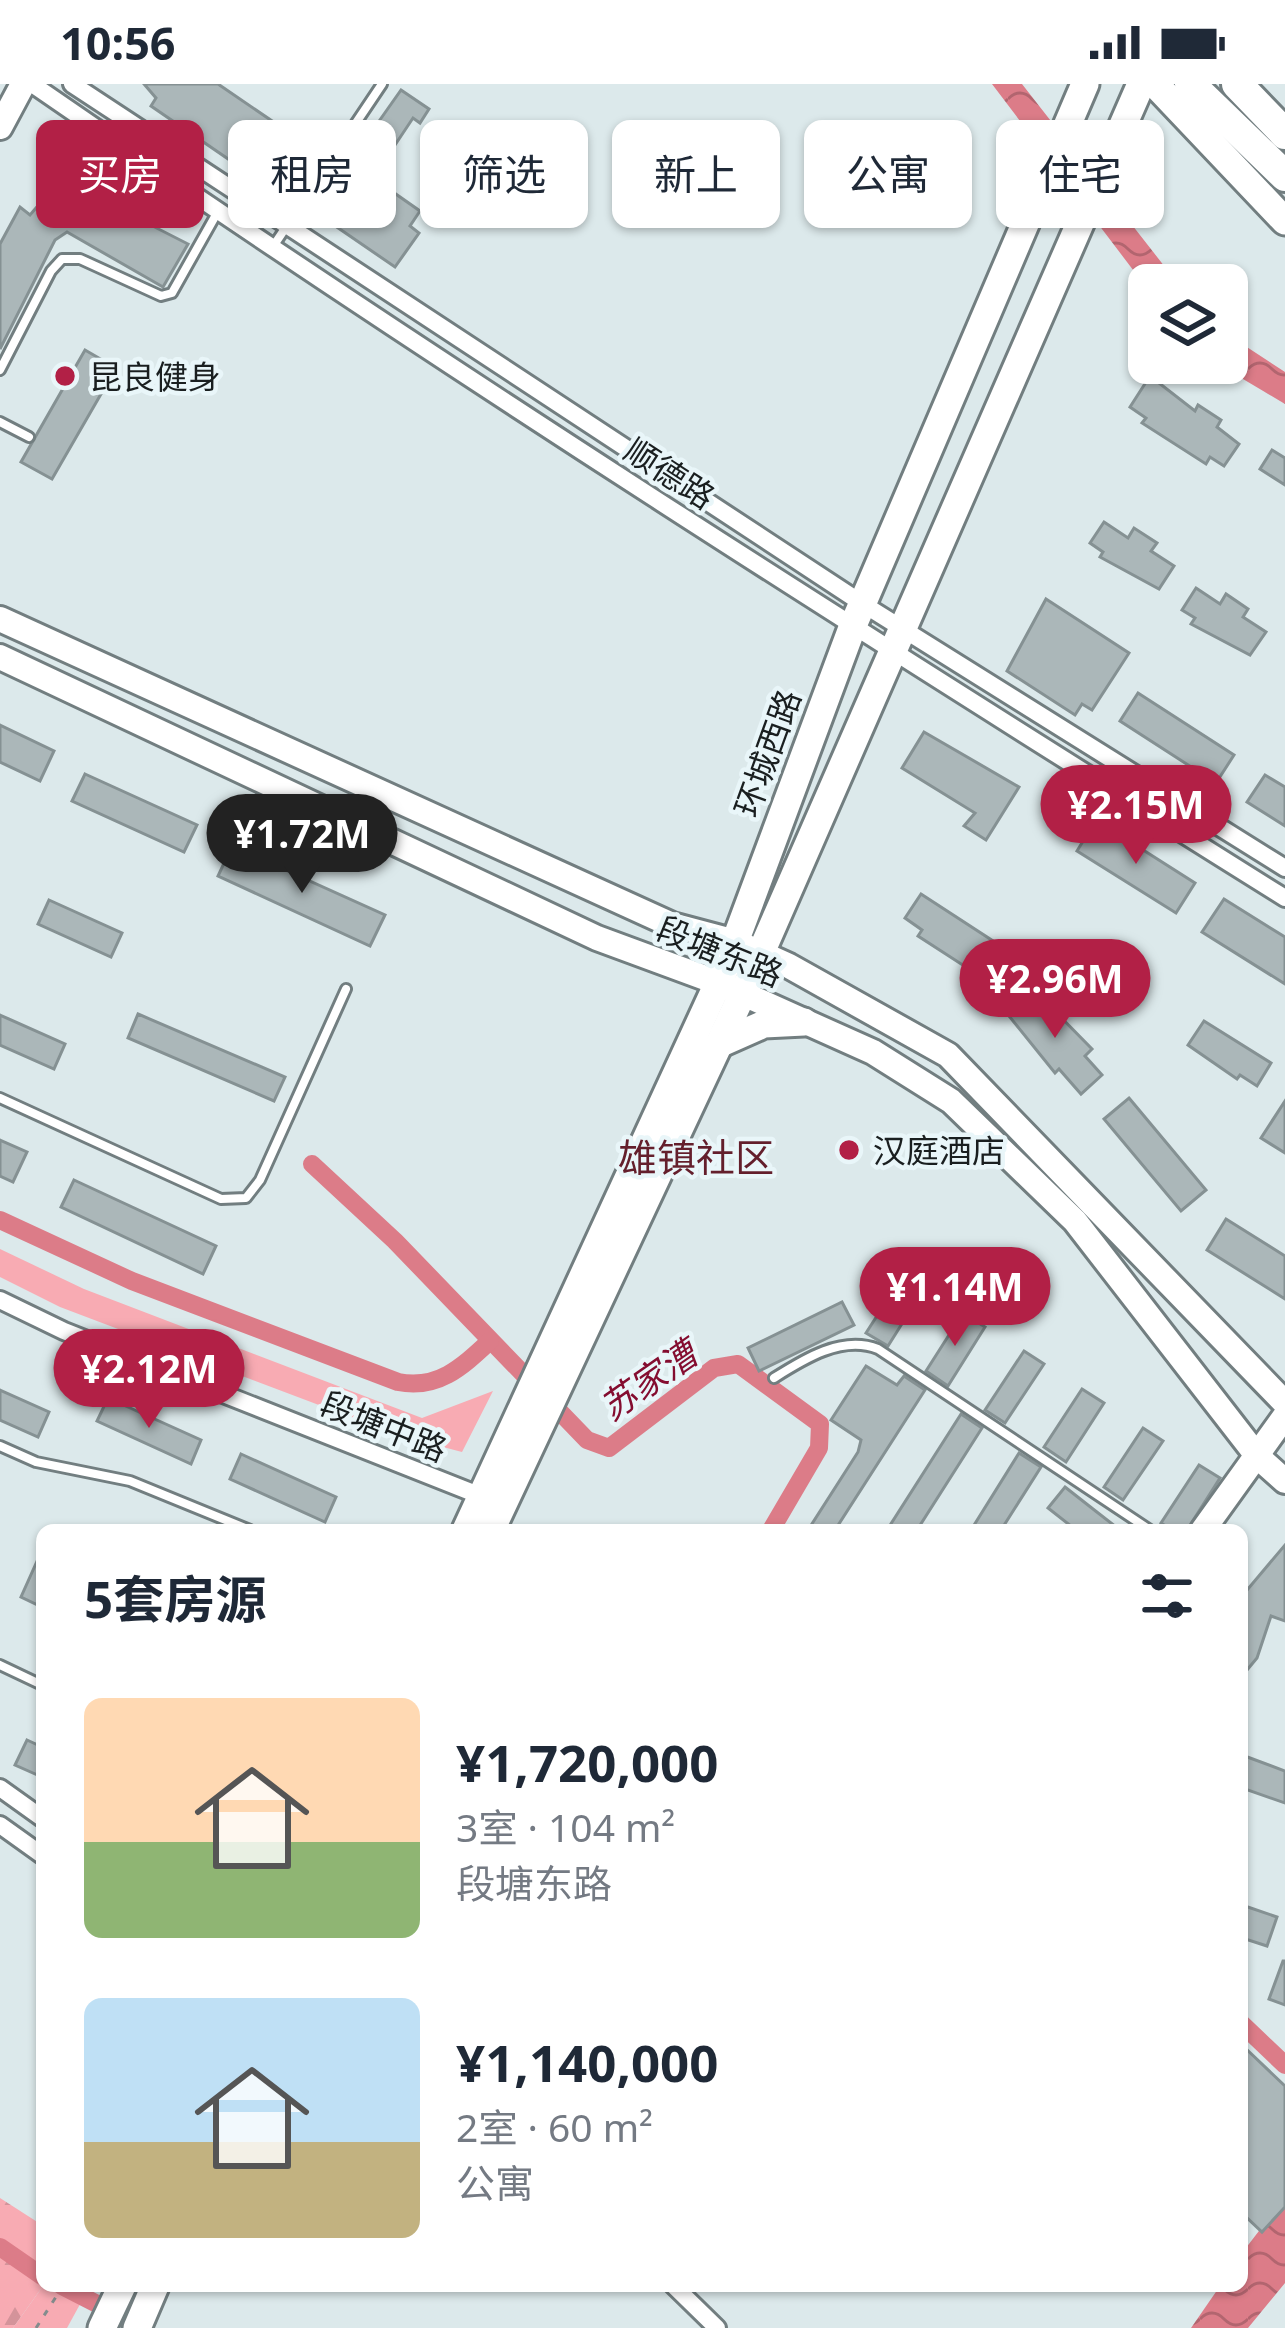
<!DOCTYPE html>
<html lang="zh">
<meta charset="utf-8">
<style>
body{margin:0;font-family:"Noto Sans","Noto Sans SC",sans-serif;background:#f6f6f7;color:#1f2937;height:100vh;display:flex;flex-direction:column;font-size:45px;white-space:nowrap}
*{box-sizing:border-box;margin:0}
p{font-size:39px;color:#747a83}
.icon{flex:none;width:66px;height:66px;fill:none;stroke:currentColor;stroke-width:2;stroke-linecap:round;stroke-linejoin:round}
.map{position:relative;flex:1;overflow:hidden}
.side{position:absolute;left:36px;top:1440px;width:1212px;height:768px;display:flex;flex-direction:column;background:#fff;border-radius:18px;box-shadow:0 3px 9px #0004}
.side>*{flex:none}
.top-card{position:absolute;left:36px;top:36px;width:1215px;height:108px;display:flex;gap:24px}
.buttons{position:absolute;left:1128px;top:180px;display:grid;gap:24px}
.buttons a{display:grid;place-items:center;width:120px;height:120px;border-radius:18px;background:#fff;box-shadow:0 3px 9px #0004;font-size:60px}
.price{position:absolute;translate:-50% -102px;padding:0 27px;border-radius:42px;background:#b22046;color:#fff;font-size:39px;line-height:78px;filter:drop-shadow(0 3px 6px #0008)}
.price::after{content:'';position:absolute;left:50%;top:72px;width:36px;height:27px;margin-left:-18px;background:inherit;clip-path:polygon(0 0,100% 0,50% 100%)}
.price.selected{background:#222;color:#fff}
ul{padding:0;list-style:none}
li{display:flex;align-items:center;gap:36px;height:300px;padding:0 48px}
li span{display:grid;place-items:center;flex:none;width:336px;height:240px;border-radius:18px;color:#555}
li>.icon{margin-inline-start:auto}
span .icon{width:144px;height:144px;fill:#fffc;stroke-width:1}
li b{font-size:51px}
h2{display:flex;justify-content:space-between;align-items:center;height:144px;padding:0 48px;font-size:51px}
.chip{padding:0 42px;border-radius:18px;background:#fff;box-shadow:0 3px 9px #0004;font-size:42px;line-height:108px}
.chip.selected{background:#b22046;color:#fff}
.status{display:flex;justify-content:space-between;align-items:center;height:84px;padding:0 60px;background:#fff;direction:ltr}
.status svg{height:33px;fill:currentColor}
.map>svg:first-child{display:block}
.forest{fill:url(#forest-firs)}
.park{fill:#f8abb3}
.water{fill:url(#water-waves)}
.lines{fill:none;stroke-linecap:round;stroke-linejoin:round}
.canal{stroke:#dc7c88;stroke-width:18}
.building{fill:#abb7b9;stroke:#859193;stroke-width:3}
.lane-casing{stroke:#727e80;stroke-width:14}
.street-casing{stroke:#727e80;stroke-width:22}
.secondary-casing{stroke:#727e80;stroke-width:30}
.primary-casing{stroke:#727e80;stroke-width:33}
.highway-casing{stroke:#727e80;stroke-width:36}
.path{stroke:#838c8d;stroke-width:3;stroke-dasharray:6 9;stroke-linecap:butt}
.lane{stroke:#fff;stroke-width:8}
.street{stroke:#fff;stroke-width:16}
.secondary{stroke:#fff;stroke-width:24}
.primary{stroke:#fff;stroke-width:27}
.highway{stroke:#fff;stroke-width:30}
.poi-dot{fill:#b22046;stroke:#e9f6f9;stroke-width:4.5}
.labels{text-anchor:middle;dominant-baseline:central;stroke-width:9;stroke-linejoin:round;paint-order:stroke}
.poi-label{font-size:33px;fill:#1a1f20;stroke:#e9f6f9;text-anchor:start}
.street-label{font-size:33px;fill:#1a1f20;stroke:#e9f6f9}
.water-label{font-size:36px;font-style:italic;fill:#840d30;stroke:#e9f6f9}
.quarter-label{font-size:39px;fill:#641f2c;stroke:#e9f6f9}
</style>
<div class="status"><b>10:56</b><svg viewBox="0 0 49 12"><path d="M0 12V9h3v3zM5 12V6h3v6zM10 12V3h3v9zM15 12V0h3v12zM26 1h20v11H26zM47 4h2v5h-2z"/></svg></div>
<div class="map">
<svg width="1285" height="2244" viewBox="0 0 1285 2244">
<defs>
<pattern id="forest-firs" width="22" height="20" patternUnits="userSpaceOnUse" patternTransform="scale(3)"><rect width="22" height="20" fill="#f8abb3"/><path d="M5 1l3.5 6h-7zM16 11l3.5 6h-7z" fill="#d4939a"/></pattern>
<pattern id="water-waves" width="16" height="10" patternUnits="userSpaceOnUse" patternTransform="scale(3)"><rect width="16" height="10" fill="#dc7c88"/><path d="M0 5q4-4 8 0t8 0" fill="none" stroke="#b2656f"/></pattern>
</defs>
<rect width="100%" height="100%" fill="#dce9eb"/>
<path class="forest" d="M0,2114L42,2141L43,2202L13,2244H0Z"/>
<g class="park">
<path d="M0,1165L84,1205L422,1334L493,1307L462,1368L401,1352L60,1223L0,1193Z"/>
<path d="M43,2202H90L67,2244H13Z"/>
</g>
<g class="water">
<path d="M992,0H1022L1179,201H1149V207Z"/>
<path d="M1227,250L1285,288V320L1216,279H1227Z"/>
<path d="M1285,2113V2199L1248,2244H1191L1220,2202H1242V2169Z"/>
</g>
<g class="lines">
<g class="canal">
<path d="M312,1080L395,1157L587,1356L609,1364L714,1284L738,1280L820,1340L819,1364L771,1446"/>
<path d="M0,1136L132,1197L398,1298C438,1306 462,1283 490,1257"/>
<path d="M1242,1940L1285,1981"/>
<path d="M0,2163L42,2192"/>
<path d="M62,2202L144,2244"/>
</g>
</g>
<g class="building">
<path d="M144,0H218L316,67L285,114L151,22L156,14Z"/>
<path d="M401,6L429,25L420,39L413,34L373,94L420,127L410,142L419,149L395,183L315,128Z"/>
<path d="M80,105L188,160L163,203L67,148L55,156L0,265V160L20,123L30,131L48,110L74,117Z"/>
<path d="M85,266L116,284L52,395L21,378Z"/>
<path d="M1150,292L1195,327L1198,321L1221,336L1217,343L1239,360L1224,382L1210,373L1206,380L1142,339L1146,334L1130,323Z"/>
<path d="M1272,366L1285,374V401L1260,385Z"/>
<path d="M1104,438L1128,454L1134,444L1157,459L1151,467L1174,482L1159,505L1100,473L1103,468L1090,459Z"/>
<path d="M1196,504L1220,520L1226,510L1248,525L1243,533L1266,548L1250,571L1191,540L1195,534L1182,526Z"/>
<path d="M1046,515L1129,569L1092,626L1082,620L1075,631L1007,587Z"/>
<path d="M1138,609L1234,671L1216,699L1120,637Z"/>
<path d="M0,641L54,667L40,697L0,678Z"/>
<path d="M924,648L1019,703L986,756L964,742L975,729L902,684Z"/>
<path d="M85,690L197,741L184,768L72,717Z"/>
<path d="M1265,691L1285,703V742L1247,718Z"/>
<path d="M1096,736L1195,799L1176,829L1077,767Z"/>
<path d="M232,762L385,831L370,862L218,792Z"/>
<path d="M921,810L1010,868L994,891L979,882L975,889L918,852L922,846L905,834Z"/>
<path d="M1224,815L1285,853V900L1202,848Z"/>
<path d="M49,816L122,849L111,873L38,840Z"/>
<path d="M1026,909L1034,919L1041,913L1092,965L1085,972L1102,991L1081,1010L1059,985L1055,989L1005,927Z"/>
<path d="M138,930L285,993L274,1017L128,954Z"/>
<path d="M0,931L65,960L54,985L0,961Z"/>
<path d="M1204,937L1271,979L1257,1002L1240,991L1237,995L1188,961Z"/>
<path d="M1129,1014L1206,1106L1181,1127L1104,1035Z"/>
<path d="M1285,1017V1069L1261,1054Z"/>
<path d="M0,1056L27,1068L13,1098L0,1092Z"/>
<path d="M74,1096L216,1162L203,1190L61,1123Z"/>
<path d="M1226,1135L1285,1172V1215L1207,1166Z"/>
<path d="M904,1190L925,1203L888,1262L866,1249Z"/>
<path d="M842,1218L854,1241L759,1287L748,1264Z"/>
<path d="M963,1229L985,1243L948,1302L926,1287Z"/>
<path d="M1024,1267L1044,1280L1005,1339L985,1326Z"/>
<path d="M866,1282L897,1301L904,1292L925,1306L835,1446H808L858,1368L861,1356L831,1336Z"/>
<path d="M1082,1305L1104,1319L1066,1378L1044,1363Z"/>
<path d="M0,1306L49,1328L38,1353L0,1336Z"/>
<path d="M108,1314L201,1356L191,1380L97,1337Z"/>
<path d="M961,1330L982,1344L917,1446H887Z"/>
<path d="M1143,1344L1163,1357L1123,1416L1104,1403Z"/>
<path d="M1019,1369L1041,1383L1001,1446H971Z"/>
<path d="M241,1370L336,1413L325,1438L230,1395Z"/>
<path d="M1199,1381L1220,1394L1187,1446H1172L1161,1439Z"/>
<path d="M1065,1403L1093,1425L1120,1446H1076L1048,1424Z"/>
<path d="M1285,1461V1537L1271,1532L1257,1574L1242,1592V1512Z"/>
<path d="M42,1466V1523L21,1513Z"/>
<path d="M27,1656L42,1663V1693L15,1681Z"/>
<path d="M1242,1671L1285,1687V1719L1242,1704Z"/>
<path d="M1242,1821L1277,1833L1267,1862L1242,1854Z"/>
<path d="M1283,1877H1285V1921L1269,1915Z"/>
<path d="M1242,1961L1285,2002V2123L1262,2148L1242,2129Z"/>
</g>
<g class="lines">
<g class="lane-casing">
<g id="lane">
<path d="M272,164L382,0"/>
<path d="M0,286L51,187L62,175H80L161,212L172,209L217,129"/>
<path d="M0,338L29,353"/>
<path d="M0,1014L221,1115L246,1114L260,1096L346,905"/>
<path d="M774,1294C804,1275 842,1251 878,1265L1150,1446"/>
<path d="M0,1362L36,1378L130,1397L250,1446"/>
<path d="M0,1581L42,1601"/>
</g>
</g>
<g class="street-casing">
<g id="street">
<path d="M32,0C442,283 863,550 1285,814"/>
<path d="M72,0L863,520L1285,784"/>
<path d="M0,1216L64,1247L481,1412"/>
<path d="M0,1704L42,1734"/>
<path d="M0,1741L42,1771"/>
<path d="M674,2202L717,2244"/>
</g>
</g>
<g class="secondary-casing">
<g id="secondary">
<path d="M0,43L23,0"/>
<path d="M0,535L672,841L736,858L789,882L948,971L1285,1319"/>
<path d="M0,573L597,854L719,899L873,968L951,1017L1075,1137L1258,1373L1285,1397"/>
<path d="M1203,1446L1285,1332"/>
</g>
</g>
<g class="primary-casing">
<g id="primary">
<path d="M1155,0L1285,137"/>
<path d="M719,960L764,940L804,938"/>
<path d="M466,1446L726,882L852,544L1085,0"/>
<path d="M491,1446L749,896L1141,0"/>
<path d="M102,2244L122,2202"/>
<path d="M137,2244L155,2202"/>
</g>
</g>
<g class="highway-casing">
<g id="highway">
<path d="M1190,0L1285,92"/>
<path d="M1237,0L1285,50"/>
</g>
</g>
<path class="path" d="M36,2244L63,2202"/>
<use href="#lane" class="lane"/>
<use href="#street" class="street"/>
<use href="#secondary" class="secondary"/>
<use href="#primary" class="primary"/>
<use href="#highway" class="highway"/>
</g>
<g class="poi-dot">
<circle cx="65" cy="292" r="12"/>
<circle cx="849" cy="1066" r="12"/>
</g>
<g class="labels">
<g class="poi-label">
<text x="89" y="292">昆良健身</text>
<text x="873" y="1066">汉庭酒店</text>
</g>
<g class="street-label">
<text transform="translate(670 389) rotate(33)">顺德路</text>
<text transform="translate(767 669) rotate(-70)">环城西路</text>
<text transform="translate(720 867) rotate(22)">段塘东路</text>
<text transform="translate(384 1342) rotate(22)">段塘中路</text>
</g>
<g class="water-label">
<text transform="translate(648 1296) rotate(-35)">苏家漕</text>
</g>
<g class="quarter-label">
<text x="696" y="1072">雄镇社区</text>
</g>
</g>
</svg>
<div class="buttons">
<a><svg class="icon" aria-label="layers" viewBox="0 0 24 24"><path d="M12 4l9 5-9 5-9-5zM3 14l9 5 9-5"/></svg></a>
</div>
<b class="price" style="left:1136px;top:783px">¥2.15M</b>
<b class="price selected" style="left:302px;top:812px">¥1.72M</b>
<b class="price" style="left:1055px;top:957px">¥2.96M</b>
<b class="price" style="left:955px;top:1265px">¥1.14M</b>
<b class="price" style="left:149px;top:1347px">¥2.12M</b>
<div class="top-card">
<a class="chip selected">买房</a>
<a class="chip">租房</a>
<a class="chip">筛选</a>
<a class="chip">新上</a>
<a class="chip">公寓</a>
<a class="chip">住宅</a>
</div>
<section class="side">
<h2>5套房源<svg class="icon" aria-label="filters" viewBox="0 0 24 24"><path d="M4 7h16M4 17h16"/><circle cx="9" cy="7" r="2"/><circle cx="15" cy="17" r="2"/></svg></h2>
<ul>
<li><span style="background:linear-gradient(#ffd9b3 60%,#8fb573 0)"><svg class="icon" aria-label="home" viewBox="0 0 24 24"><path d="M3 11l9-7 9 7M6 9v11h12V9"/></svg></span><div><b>¥1,720,000</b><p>3室 · 104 m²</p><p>段塘东路</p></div></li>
<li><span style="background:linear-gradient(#bfe0f5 60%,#c2b280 0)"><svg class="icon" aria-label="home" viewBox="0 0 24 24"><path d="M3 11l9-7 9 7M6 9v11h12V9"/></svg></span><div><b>¥1,140,000</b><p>2室 · 60 m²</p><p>公寓</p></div></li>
</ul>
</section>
</div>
